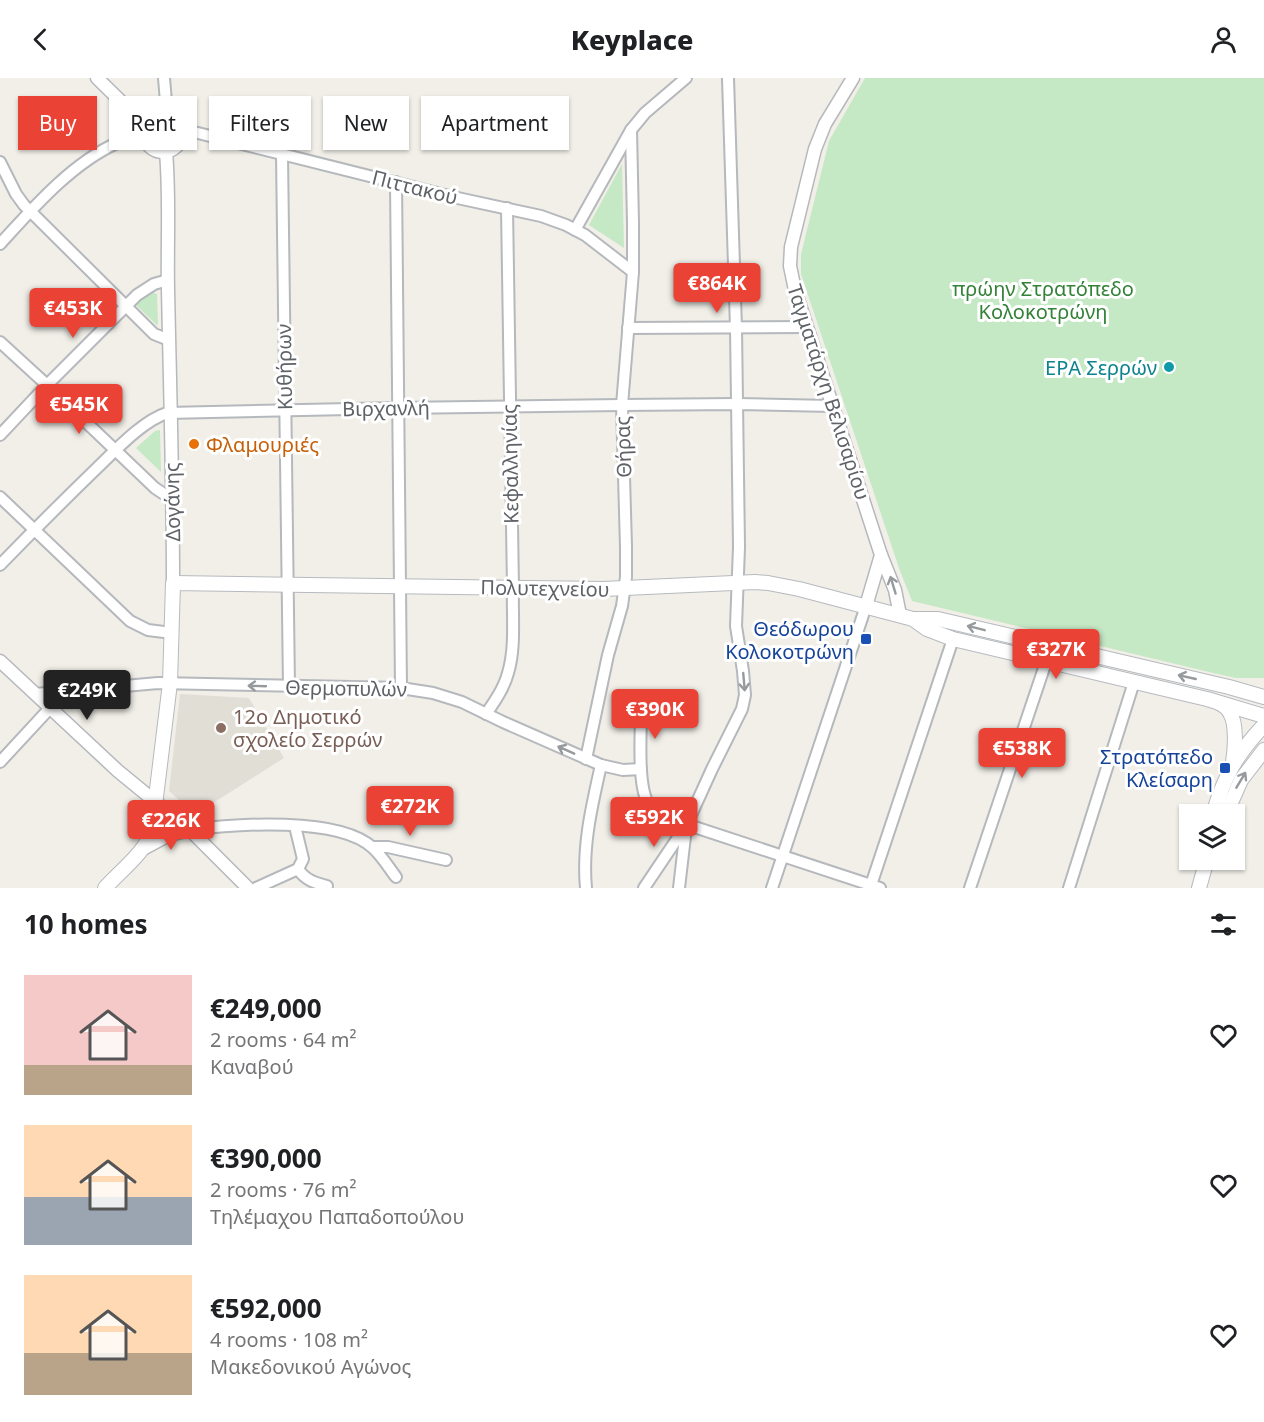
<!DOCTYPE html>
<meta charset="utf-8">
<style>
body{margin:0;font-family:"Noto Sans",sans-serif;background:#f2f2f2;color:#202124;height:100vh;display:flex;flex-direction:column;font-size:22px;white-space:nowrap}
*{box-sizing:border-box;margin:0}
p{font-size:20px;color:#757577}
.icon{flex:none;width:33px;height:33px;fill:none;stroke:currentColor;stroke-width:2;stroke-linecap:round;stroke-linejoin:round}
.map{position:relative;height:810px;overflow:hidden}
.details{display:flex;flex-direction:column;background:#fff;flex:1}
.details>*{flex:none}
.top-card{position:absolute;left:18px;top:18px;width:600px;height:54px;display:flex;gap:12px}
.tools{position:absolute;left:1179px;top:726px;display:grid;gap:12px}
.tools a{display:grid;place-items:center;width:66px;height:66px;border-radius:0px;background:#fff;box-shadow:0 2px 4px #0004;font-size:30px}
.price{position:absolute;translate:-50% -51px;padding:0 14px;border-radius:6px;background:#ea4335;color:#fff;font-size:20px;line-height:39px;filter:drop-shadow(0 2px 3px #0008)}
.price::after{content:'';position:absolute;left:50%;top:36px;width:18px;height:14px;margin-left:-9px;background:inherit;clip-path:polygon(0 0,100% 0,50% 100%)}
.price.current{background:#222;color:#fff}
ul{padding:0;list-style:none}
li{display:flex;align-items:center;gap:18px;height:150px;padding:0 24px}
li span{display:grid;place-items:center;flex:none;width:168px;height:120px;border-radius:0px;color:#555}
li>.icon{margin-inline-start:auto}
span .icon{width:72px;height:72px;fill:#fffc;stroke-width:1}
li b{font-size:26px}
h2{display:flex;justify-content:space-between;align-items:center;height:72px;padding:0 24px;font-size:26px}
.pill{padding:0 21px;border-radius:0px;background:#fff;box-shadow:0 2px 4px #0004;font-size:21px;line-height:54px}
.pill.current{background:#ea4335;color:#fff}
header{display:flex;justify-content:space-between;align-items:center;height:78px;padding:0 24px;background:#fff;font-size:27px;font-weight:800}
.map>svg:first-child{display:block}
.education{fill:#e1ded6}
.green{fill:#c5e8c5}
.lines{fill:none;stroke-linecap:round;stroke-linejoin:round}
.minor-casing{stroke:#b5b8bc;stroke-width:14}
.tertiary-casing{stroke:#b5b8bc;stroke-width:15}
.secondary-casing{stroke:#b6babf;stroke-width:16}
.minor{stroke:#fff;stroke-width:10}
.tertiary{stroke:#fff;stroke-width:12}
.secondary{stroke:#fff;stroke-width:14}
.oneway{stroke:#979a9d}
.culture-dot{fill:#0f9aa8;stroke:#fff;stroke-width:2}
.food-dot{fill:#e8710a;stroke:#fff;stroke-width:2}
.transit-dot{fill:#1a4fb4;stroke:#fff;stroke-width:2}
.education-dot{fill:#8d6e63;stroke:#fff;stroke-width:2}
.labels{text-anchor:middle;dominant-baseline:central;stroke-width:6;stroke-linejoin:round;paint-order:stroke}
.street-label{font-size:20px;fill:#5f6368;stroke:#fff}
.park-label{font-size:20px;fill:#348238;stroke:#fff}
.culture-label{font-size:20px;fill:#0d838f;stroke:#fff;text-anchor:end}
.food-label{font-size:20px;fill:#c56008;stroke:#fff;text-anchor:start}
.transit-label{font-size:20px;fill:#164399;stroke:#fff;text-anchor:end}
.education-label{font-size:20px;fill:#785e54;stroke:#fff;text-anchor:start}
</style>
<header><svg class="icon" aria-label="back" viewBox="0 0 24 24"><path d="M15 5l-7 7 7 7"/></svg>Keyplace<svg class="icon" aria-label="person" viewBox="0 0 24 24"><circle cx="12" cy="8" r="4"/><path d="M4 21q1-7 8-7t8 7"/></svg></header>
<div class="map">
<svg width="1264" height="810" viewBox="0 0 1264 810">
<rect width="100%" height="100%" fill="#f1efe8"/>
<path class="education" d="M180,616L249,620L284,680L199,734L190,732L169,713Z"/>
<g class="green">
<path d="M865,0H1264V600H1236L1209,594L912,523L900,493L801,196V177L806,156L829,63Z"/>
<path d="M622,86L624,170L589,147Z"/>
<path d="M153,215L157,216L158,246L157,247L137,228L136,224Z"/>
<path d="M160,352L161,394L136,370L155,353Z"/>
</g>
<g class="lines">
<g class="minor-casing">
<g id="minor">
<path d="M164,0L167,36"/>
<path d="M183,54H194L453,119L541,138L566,147L585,157L633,194"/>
<path d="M282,77L289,609"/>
<path d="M0,84L16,116L24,127L154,256L169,262"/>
<path d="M396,104L401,610"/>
<path d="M575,152L631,52L645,35L686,0"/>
<path d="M0,166C33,130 72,85 117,65C126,61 135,60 145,59"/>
<path d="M628,250L807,249"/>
<path d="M0,264L47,307L155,410L167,418L173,420"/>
<path d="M0,357L47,307L137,217L154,206L168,202"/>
<path d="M0,419L130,543L148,552L172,555"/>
<path d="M0,487C31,455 63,423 95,392C114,374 142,343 167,335L398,330L622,327L737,326L832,328"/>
<path d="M35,616L158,605L401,610L433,615L462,624L503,644L601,687L623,692L641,691"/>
<path d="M641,633C641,656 637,709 649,727C653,733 658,736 664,739L880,810"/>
<path d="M486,636C495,623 504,610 508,595C516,569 512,536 513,510L507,130"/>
<path d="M586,681L608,577L622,528L626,499V469L622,327L633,194V145L631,52"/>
<path d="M0,684L50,630"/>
<path d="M190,752C235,746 339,738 373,770C382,778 389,790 396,799"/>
<path d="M373,769H388L446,782"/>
<path d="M298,791C305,802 315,805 327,808"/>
<path d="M256,810L298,791L303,781L295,748"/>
<path d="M586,810C582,768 592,727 601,687"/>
<path d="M644,810L687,746L712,691L742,631L745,617L743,593L736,548L739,469L736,250L728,0"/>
<path d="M679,810L686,750"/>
<path d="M772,810L866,528"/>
<path d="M870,810L953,561"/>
<path d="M970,810L1046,584"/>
<path d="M1069,810L1134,604"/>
</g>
</g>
<g class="tertiary-casing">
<g id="tertiary">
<path d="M97,0L146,48"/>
<path d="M853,0L825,46L815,71L791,169L790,188L795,212L881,477L866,528"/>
<circle cx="163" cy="55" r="19"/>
<path d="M166,74C170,120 167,166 168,211C170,309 173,407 173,505"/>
<path d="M881,477L895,512L900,537"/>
<path d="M0,583L118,693L190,752L248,810"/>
<path d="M143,771L169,757L190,752"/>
</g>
</g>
<g class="secondary-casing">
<g id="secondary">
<path d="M913,541L927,551L953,561L1207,621L1264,638"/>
<path d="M1219,625C1223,627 1228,630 1230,635C1237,646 1235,672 1233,684"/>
<path d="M1213,736C1225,697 1236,677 1264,647"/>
<path d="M1226,736L1241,702L1264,672"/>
<path d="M105,810C121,792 146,774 152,752L170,605L173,505L603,511L755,504L768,505L799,511L913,541H938L1229,609L1264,619"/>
<path d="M1199,810L1204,792L1208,782"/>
</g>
</g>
<use href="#minor" class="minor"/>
<use href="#tertiary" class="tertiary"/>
<use href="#secondary" class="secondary"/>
</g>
<defs><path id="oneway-shaft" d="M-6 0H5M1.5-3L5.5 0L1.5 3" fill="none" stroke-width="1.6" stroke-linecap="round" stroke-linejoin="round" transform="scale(1.5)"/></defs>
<g class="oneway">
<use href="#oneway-shaft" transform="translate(893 507) rotate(-107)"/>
<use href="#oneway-shaft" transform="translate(976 550) rotate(-166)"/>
<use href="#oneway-shaft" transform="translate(1187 599) rotate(-167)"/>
<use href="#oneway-shaft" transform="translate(744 604) rotate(85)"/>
<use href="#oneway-shaft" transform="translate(257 608) rotate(-178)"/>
<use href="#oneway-shaft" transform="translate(566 672) rotate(-156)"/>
<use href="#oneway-shaft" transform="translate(1241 702) rotate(-59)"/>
</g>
<circle class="culture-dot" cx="1169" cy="289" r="6"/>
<circle class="food-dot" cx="194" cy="366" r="6"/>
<g class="transit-dot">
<rect x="860" y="555" width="12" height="12" rx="3"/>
<rect x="1219" y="684" width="12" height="12" rx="3"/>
</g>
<circle class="education-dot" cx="221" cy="650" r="6"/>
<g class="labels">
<g class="street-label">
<text transform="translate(415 109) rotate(14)">Πιττακού</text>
<text transform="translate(284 289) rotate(-91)">Κυθήρων</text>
<text transform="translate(829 314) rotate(72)">Ταγματάρχη Βελισαρίου</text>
<text transform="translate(386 330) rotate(-1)">Βιρχανλή</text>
<text transform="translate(623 369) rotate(-92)">Θήρας</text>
<text transform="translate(510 386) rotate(-91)">Κεφαλληνίας</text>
<text transform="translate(172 424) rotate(-91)">Δογάνης</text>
<text transform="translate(545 510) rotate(1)">Πολυτεχνείου</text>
<text transform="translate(346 610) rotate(1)">Θερμοπυλών</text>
</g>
<g class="park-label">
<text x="1043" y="210">πρώην Στρατόπεδο<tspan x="1043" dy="23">Κολοκοτρώνη</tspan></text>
</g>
<g class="culture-label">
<text x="1157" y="289">ΕΡΑ Σερρών</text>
</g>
<g class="food-label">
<text x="206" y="366">Φλαμουριές</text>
</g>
<g class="transit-label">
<text x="854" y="550">Θεόδωρου<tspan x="854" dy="23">Κολοκοτρώνη</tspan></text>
<text x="1213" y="678">Στρατόπεδο<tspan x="1213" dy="23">Κλείσαρη</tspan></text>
</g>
<g class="education-label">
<text x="233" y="638">12ο Δημοτικό<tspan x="233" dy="23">σχολείο Σερρών</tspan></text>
</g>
</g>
</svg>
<div class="tools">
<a><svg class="icon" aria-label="layers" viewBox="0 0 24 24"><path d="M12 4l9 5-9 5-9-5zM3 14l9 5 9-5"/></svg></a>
</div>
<b class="price" style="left:717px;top:236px">€864K</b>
<b class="price" style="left:73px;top:261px">€453K</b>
<b class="price" style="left:79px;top:357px">€545K</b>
<b class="price" style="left:1056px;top:602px">€327K</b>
<b class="price current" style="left:87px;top:643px">€249K</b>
<b class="price" style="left:655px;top:662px">€390K</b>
<b class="price" style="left:1022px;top:701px">€538K</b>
<b class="price" style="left:410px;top:759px">€272K</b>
<b class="price" style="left:654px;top:770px">€592K</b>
<b class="price" style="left:171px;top:773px">€226K</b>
<div class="top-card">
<a class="pill current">Buy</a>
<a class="pill">Rent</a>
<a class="pill">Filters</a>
<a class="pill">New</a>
<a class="pill">Apartment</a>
</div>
</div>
<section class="details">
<h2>10 homes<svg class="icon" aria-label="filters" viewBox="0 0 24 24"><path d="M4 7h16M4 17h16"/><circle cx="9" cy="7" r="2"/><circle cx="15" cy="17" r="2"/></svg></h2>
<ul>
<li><span style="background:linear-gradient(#f6c9c9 75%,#b9a48a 0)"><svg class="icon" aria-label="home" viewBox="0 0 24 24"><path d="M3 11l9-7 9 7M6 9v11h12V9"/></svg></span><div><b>€249,000</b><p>2 rooms · 64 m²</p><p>Καναβού</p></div><svg class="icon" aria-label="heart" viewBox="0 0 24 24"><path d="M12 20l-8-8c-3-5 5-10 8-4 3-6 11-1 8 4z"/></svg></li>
<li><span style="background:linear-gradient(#ffd9b3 60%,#9aa5b1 0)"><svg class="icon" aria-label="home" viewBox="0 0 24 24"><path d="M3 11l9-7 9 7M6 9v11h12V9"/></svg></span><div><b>€390,000</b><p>2 rooms · 76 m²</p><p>Τηλέμαχου Παπαδοπούλου</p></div><svg class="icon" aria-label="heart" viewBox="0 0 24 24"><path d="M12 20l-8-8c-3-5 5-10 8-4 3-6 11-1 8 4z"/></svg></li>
<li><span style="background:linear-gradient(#ffd9b3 65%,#b9a48a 0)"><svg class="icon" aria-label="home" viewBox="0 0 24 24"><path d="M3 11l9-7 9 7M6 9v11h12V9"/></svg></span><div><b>€592,000</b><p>4 rooms · 108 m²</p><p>Μακεδονικού Αγώνος</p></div><svg class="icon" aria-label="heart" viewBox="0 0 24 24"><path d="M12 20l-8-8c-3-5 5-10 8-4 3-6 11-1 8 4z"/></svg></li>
</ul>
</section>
